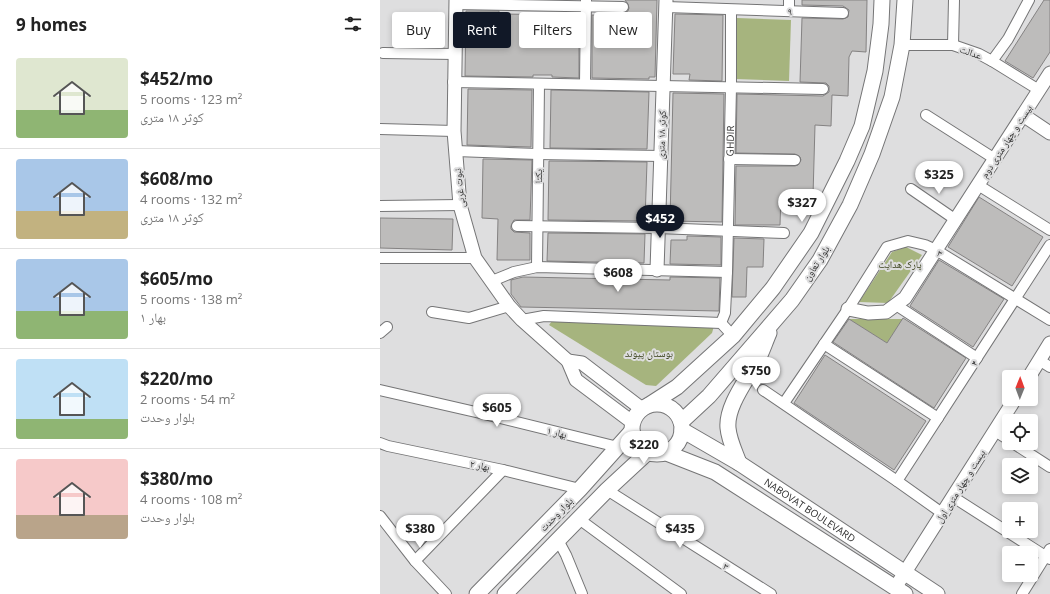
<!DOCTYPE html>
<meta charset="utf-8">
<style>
body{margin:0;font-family:"Open Sans","Noto Naskh Arabic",sans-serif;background:#f2f2f2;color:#222;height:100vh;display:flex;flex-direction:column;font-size:15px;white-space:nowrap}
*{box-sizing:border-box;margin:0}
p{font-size:13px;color:#767676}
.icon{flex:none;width:22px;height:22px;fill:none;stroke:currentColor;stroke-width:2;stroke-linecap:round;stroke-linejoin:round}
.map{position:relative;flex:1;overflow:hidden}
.details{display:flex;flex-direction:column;background:#fff;width:380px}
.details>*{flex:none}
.top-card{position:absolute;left:12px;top:12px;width:380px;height:36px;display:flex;gap:8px}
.needle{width:26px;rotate:1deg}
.buttons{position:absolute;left:622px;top:370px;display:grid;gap:8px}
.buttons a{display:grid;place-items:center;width:36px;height:36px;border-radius:4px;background:#fff;box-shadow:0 2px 6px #0003;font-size:20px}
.price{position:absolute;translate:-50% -34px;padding:0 9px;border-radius:14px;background:#fff;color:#222;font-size:13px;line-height:26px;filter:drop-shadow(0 1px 2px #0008)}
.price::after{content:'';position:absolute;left:50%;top:24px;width:12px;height:9px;margin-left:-6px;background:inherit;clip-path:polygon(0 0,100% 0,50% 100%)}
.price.selected{background:#111827;color:#fff}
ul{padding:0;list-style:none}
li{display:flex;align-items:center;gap:12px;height:100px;padding:0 16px}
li+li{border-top:1px solid #e0e0e0}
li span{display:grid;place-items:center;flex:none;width:112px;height:80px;border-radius:4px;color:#555}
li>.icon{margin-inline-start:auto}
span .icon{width:48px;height:48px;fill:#fffc;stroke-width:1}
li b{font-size:17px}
h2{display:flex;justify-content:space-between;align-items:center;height:48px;padding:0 16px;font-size:17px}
.tag{padding:0 14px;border-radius:4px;background:#fff;box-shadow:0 2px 6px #0003;font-size:14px;line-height:36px}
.tag.selected{background:#111827;color:#fff}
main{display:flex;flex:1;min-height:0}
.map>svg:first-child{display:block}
.green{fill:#a6b47e}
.building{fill:#bdbcbb;stroke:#848282}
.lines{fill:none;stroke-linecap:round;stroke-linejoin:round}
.minor-casing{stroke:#757576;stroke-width:12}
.tertiary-casing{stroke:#757576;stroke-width:15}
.secondary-casing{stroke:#757576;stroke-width:17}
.minor{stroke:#fff;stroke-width:10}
.tertiary{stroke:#fff;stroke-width:13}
.secondary{stroke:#fff;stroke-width:15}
.labels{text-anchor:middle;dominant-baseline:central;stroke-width:4;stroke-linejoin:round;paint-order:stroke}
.street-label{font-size:10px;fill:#313131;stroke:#dededf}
.park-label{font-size:10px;fill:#373f19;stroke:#dededf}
</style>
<main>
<section class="details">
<h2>9 homes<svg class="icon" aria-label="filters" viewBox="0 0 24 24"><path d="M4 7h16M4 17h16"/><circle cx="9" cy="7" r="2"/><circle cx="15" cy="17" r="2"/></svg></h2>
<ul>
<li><span style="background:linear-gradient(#dfe7d0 65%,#8fb573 0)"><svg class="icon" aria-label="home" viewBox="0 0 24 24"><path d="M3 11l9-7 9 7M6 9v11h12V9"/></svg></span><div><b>$452/mo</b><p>5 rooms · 123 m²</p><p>کوثر ۱۸ متری</p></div></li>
<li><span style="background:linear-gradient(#a9c7e8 65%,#c2b280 0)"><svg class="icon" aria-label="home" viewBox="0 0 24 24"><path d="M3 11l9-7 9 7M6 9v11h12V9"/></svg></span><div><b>$608/mo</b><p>4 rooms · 132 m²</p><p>کوثر ۱۸ متری</p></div></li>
<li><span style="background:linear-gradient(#a9c7e8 65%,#8fb573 0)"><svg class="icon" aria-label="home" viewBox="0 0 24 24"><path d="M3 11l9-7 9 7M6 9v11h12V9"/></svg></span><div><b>$605/mo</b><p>5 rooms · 138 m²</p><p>بهار ۱</p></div></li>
<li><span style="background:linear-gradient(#bfe0f5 75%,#8fb573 0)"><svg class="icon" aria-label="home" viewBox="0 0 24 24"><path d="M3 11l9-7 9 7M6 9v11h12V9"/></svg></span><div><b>$220/mo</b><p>2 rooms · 54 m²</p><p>بلوار وحدت</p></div></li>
<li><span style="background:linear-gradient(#f6c9c9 70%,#b9a48a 0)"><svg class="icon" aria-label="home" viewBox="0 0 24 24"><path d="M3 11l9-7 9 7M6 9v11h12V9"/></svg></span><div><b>$380/mo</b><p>4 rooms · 108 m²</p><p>بلوار وحدت</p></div></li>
</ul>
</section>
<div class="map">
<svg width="670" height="594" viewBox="0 0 670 594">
<rect width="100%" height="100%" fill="#dededf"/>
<g class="green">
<path d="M357,18L411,20L409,81L355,79Z"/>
<path d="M526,247L542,255L508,303L479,302L512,252Z"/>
<path d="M468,319H523L507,343Z"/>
<path d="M172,321L334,326L332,333L276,386L266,385L169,325Z"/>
</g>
<g class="building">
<path d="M245,0H277L275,77H269V79L212,78V15L244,16V13L248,11L249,8L248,4Z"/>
<path d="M422,0H487L486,52L472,51L469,57L468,96L452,95L451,126L435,125L433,196L401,195L400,225H355L356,166H415L418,165L421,160L420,157L415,154L356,153L357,94L443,96L449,92V86L446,83L420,82L422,18L463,19L468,17L469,10L463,6L422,5Z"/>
<path d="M664,0H670V52L653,78L625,61Z"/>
<path d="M86,11H119V14L199,15V78L172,77V75H153V77L85,76Z"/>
<path d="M295,14L343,15L342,81L309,80L310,74H293Z"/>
<path d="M88,89L152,90L151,147L87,145Z"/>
<path d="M171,90L269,92L267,149L170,148Z"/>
<path d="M293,93L344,94L342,222L290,221Z"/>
<path d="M103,159L152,160L150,220H134L131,226V229L134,232L150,233V260H117L118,219L102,218Z"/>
<path d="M169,161L267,162L265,221L168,220Z"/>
<path d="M599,197L663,237L632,286L568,247Z"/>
<path d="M0,218L73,219L72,250L0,248Z"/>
<path d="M168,233L265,234L264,263L167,261Z"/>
<path d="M307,236L341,237V265L290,264L291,240H307Z"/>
<path d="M354,238L384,239L383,267H367L366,297H352Z"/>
<path d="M559,260L624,299L593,347L530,306Z"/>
<path d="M143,277L290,280V277L340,278L339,311L141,307L131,294V280Z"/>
<path d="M523,318L586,358L554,408L453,342L469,319L507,343Z"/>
<path d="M445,355L546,421L514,470L414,403Z"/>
</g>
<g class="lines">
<g class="minor-casing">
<g id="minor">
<path d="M75,4L243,7"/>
<path d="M286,7L463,13"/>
<path d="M409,11V0"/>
<path d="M522,45H573L599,54L612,61L628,39L649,0"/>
<path d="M573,45L574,0"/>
<path d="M3,53L75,54"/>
<path d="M612,61L659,90"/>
<path d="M73,82L443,89"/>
<path d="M205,84L206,0"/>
<path d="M546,115L615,159"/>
<path d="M0,129L74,131"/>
<path d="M76,151L158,154L281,156"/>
<path d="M349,159L415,160"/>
<path d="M598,185L670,230"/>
<path d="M531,189L576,220"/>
<path d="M0,206L80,205"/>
<path d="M137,226L278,228L404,233"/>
<path d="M0,258H95"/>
<path d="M157,267L159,84"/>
<path d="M112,281L134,272L157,267L347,272"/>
<path d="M516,305L597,358"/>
<path d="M52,312L89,318L129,306"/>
<path d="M142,320L164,316L341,323L353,336"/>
<path id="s1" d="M341,323L345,313L347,272L351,87V10"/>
<path d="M0,333L7,327"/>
<path d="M444,344L558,418"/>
<path d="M659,360L670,367"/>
<path d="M0,390L100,413L238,447"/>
<path d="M383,390L517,481L562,513"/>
<path d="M404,403L468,309L507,247L528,241L545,245L556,250L670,320"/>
<path d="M615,431L629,440"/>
<path d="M0,443L8,446L123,470L200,489"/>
<path d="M633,443L670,467"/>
<path d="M517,481L670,245"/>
<path d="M227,490L391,594"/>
<path d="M573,497L670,559"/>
<path d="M0,516L35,561L66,594"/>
<path d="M199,519L301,594"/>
<path d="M178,540L186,555L202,594"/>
<path d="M35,561L123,470"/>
<path d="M642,594L670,549"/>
</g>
</g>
<g class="tertiary-casing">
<g id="tertiary">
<path d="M76,0L74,131L80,205L95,258L129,306L142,320L188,361L196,380L252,422"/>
<path d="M643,115L670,133"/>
<path d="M277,270L286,0"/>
<path d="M468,309L488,313L506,312L525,298L670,73"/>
<path d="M188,361L202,363L262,409"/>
<path d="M649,377L670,343"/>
<path d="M515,588L635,399"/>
</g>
</g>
<g class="secondary-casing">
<g id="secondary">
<circle cx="277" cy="429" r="25"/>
<path d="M269,405L297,387L353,336L393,288L431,233L467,161L482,126L495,71L501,24L502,0"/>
<path d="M301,422L329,396L412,300L440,260L470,205L492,154L512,97L522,45L525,0"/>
<path id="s2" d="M302,430L359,463L557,594"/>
<path d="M284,452L335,472L525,594"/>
<path d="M359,463C355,452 349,440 348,428C346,406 367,380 377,361C382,352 385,342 389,333"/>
<path d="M97,594L200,489L252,431"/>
<path d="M125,594L227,490L268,452"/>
</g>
</g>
<use href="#minor" class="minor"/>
<use href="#tertiary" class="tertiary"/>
<use href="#secondary" class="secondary"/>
</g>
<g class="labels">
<g class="street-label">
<text transform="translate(410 11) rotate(2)">۹</text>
<text transform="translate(591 52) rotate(20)">عدالت</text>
<text transform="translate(281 135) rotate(-88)">کوثر ۱۸ متری</text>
<text stroke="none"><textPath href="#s1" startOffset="183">GHDIR</textPath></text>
<text transform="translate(626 141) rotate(-57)">بیست و چهار متری دوم</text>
<text transform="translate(158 176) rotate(-89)">یکتا</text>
<text transform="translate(79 188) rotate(-96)">نبوت غربی</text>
<text transform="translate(560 253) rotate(30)">۳</text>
<text transform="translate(436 263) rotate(-57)">بلوار تعاون</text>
<text transform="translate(594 363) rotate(-57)">۴</text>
<text transform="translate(177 432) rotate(14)">بهار ۱</text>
<text transform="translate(100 465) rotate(11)">بهار ۲</text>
<text transform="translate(580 486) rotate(-58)">بیست و چهار متری اول</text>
<text stroke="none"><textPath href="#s2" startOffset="151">NABOVAT BOULEVARD</textPath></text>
<text transform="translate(176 514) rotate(-46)">بلوار وحدت</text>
<text transform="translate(346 566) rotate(32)">۳</text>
</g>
<g class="park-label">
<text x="520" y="264">پارک‌ هدایت</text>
<text x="269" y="353">بوستان پیوند</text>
</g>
</g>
</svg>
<div class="buttons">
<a><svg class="needle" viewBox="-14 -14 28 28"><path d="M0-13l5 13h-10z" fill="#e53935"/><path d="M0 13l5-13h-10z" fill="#767676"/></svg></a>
<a><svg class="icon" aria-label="locate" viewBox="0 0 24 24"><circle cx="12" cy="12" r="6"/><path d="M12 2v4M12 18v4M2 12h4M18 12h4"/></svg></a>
<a><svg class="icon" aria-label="layers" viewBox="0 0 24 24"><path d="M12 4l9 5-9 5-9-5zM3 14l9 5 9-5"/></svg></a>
<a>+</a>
<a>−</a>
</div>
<b class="price" style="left:559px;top:195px">$325</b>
<b class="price" style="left:422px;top:223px">$327</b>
<b class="price selected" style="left:280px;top:239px">$452</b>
<b class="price" style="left:238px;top:293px">$608</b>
<b class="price" style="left:376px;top:391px">$750</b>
<b class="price" style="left:117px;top:428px">$605</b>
<b class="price" style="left:264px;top:465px">$220</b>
<b class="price" style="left:40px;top:549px">$380</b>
<b class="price" style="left:300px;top:549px">$435</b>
<div class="top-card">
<a class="tag">Buy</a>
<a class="tag selected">Rent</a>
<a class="tag">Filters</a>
<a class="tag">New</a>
</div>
</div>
</main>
